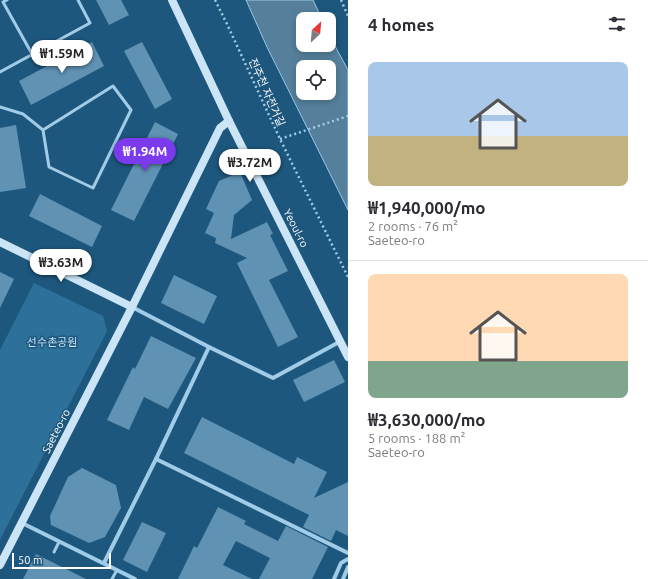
<!DOCTYPE html>
<meta charset="utf-8">
<style>
body{margin:0;font-family:Ubuntu,"Noto Sans KR",sans-serif;background:#f7f7f7;color:#2b2b33;height:100vh;display:flex;flex-direction:column;font-size:15px;white-space:nowrap}
*{box-sizing:border-box;margin:0}
p{font-size:13px;color:#7c7c81}
.icon{flex:none;width:22px;height:22px;fill:none;stroke:currentColor;stroke-width:2;stroke-linecap:round;stroke-linejoin:round}
.map{position:relative;flex:1;overflow:hidden}
.panel{display:flex;flex-direction:column;background:#fff;width:300px}
.panel>*{flex:none}
.needle{width:26px;rotate:26deg}
.fabs{position:absolute;left:296px;top:12px;display:grid;gap:8px}
.fabs a{display:grid;place-items:center;width:40px;height:40px;border-radius:8px;background:#fff;box-shadow:0 2px 6px #0003;font-size:20px}
.scale{position:absolute;left:12px;bottom:10px;width:99px;box-sizing:border-box;padding-left:4px;border:2px solid #fff;border-top:0;font-size:11px;line-height:14px;white-space:nowrap;color:#fff;-webkit-text-stroke:3px #1e577d;paint-order:stroke}
.price{position:absolute;translate:-50% -34px;padding:0 9px;border-radius:14px;background:#fff;color:#222;font-size:13px;line-height:26px;filter:drop-shadow(0 1px 2px #0008)}
.price::after{content:'';position:absolute;left:50%;top:24px;width:12px;height:9px;margin-left:-6px;background:inherit;clip-path:polygon(0 0,100% 0,50% 100%)}
.price.selected{background:#7c3aed;color:#fff}
ul{padding:0;list-style:none}
li{display:grid;align-content:center;gap:8px;height:212px;padding:0 20px}
li+li{border-top:1px solid #e1e1e2}
li span{display:grid;place-items:center;height:124px;border-radius:8px;color:#555}
li>.icon{margin-inline-start:auto}
span .icon{width:72px;height:72px;fill:#fffc;stroke-width:1}
li b{font-size:17px}
h2{display:flex;justify-content:space-between;align-items:center;height:48px;padding:0 20px;font-size:17px}
main{display:flex;flex:1;min-height:0}
.map>svg:first-child{display:block}
.green{fill:#2d709a}
.water{fill:#557f9b;stroke:#93c9e9;fill-rule:evenodd}
.building{fill:#5f92b3}
.lines{fill:none;stroke-linecap:round;stroke-linejoin:round}
.path{stroke:#a0cce8;stroke-width:2.5;stroke-dasharray:2 3;stroke-linecap:butt}
.lane{stroke:#a0cce8;stroke-width:3}
.street{stroke:#a0cce8;stroke-width:4}
.secondary{stroke:#cbe4f6;stroke-width:8}
.labels{text-anchor:middle;dominant-baseline:central;stroke-width:3;stroke-linejoin:round;paint-order:stroke}
.street-label{font-size:11px;fill:#fff;stroke:#1e577d}
.park-label{font-size:11px;fill:#c4e3f6;stroke:#1e577d}
</style>
<main>
<div class="map">
<svg width="348" height="579" viewBox="0 0 348 579">
<rect width="100%" height="100%" fill="#1e577d"/>
<path class="green" d="M34,283L103,316L107,331L0,540V350Z"/>
<path class="water" d="M246,0H313L322,19H303V45H329V35L348,70V210L267,47ZM303,67H329V93H303Z"/>
<g class="building">
<path d="M96,0H121L129,15L109,25Z"/>
<path d="M92,42L104,66L31,105L19,81Z"/>
<path d="M142,42L172,99L155,109L124,51Z"/>
<path d="M155,122L178,134L134,221L111,210Z"/>
<path d="M16,125L26,188L0,192V128Z"/>
<path d="M240,172L252,200L234,215L231,239L267,222L273,234L270,235L288,271L269,280L298,337L278,347L237,263L247,258L215,243L216,238L205,233L214,213L206,209L219,181Z"/>
<path d="M40,194L102,226L92,247L29,216Z"/>
<path d="M0,272L14,279L0,308Z"/>
<path d="M174,275L217,296L204,324L161,303Z"/>
<path d="M151,336L196,358L168,409L144,397L129,430L107,420L133,367L135,369Z"/>
<path d="M334,360L345,382L304,402L293,380Z"/>
<path d="M202,417L294,464L297,457L327,472L314,498L348,482V536L336,530L331,541L303,527L309,515L184,453Z"/>
<path d="M82,468L116,485L121,508L105,537L89,543L51,525L50,516L68,477Z"/>
<path d="M218,507L246,521L244,524L278,541L286,526L328,547L312,579H259L270,558L236,541L223,565L252,579H178L194,546L197,548Z"/>
<path d="M142,522L166,533L147,572L123,560Z"/>
<path d="M36,554L86,579H23Z"/>
</g>
<g class="lines">
<g class="path">
<path d="M215,0L227,24L280,139L348,277"/>
<path d="M341,0L348,16"/>
<path d="M280,139L348,116"/>
</g>
<g class="lane">
<path d="M7,0L3,2L32,54"/>
<path d="M0,72L90,23L78,0"/>
<path d="M0,107L23,114L43,130L49,167L93,188L131,110L113,86L43,130"/>
<path d="M54,552L59,542"/>
<path d="M112,579L117,570"/>
</g>
<g class="street">
<path d="M132,307L209,347L273,378L341,341"/>
<path d="M156,459L348,553"/>
<path d="M22,523L135,579"/>
<path d="M104,563L156,459L209,347"/>
<path d="M334,579L341,563L348,559"/>
<path d="M343,579L348,567"/>
</g>
<g class="secondary">
<path d="M172,0L229,121L348,357"/>
<path d="M0,242L132,307"/>
<path d="M0,565L132,307L220,128L229,121"/>
</g>
</g>
<g class="labels">
<g class="street-label">
<text transform="translate(267 92) rotate(66)">전주천 자전거길</text>
<text transform="translate(296 228) rotate(63)">Yeoul-ro</text>
<text transform="translate(56 431) rotate(-63)">Saeteo-ro</text>
</g>
<g class="park-label">
<text x="52" y="342">선수촌공원</text>
</g>
</g>
</svg>
<div class="fabs">
<a><svg class="needle" viewBox="-14 -14 28 28"><path d="M0-13l5 13h-10z" fill="#e53935"/><path d="M0 13l5-13h-10z" fill="#7c7c81"/></svg></a>
<a><svg class="icon" aria-label="locate" viewBox="0 0 24 24"><circle cx="12" cy="12" r="6"/><path d="M12 2v4M12 18v4M2 12h4M18 12h4"/></svg></a>
</div>
<div class="scale">50 m</div>
<b class="price" style="left:62px;top:74px">₩1.59M</b>
<b class="price selected" style="left:145px;top:172px">₩1.94M</b>
<b class="price" style="left:250px;top:183px">₩3.72M</b>
<b class="price" style="left:61px;top:283px">₩3.63M</b>
</div>
<section class="panel">
<h2>4 homes<svg class="icon" aria-label="filters" viewBox="0 0 24 24"><path d="M4 7h16M4 17h16"/><circle cx="9" cy="7" r="2"/><circle cx="15" cy="17" r="2"/></svg></h2>
<ul>
<li><span style="background:linear-gradient(#a9c7e8 60%,#c2b280 0)"><svg class="icon" aria-label="home" viewBox="0 0 24 24"><path d="M3 11l9-7 9 7M6 9v11h12V9"/></svg></span><div><b>₩1,940,000/mo</b><p>2 rooms · 76 m²</p><p>Saeteo-ro</p></div></li>
<li><span style="background:linear-gradient(#ffd9b3 70%,#7fa58c 0)"><svg class="icon" aria-label="home" viewBox="0 0 24 24"><path d="M3 11l9-7 9 7M6 9v11h12V9"/></svg></span><div><b>₩3,630,000/mo</b><p>5 rooms · 188 m²</p><p>Saeteo-ro</p></div></li>
</ul>
</section>
</main>
